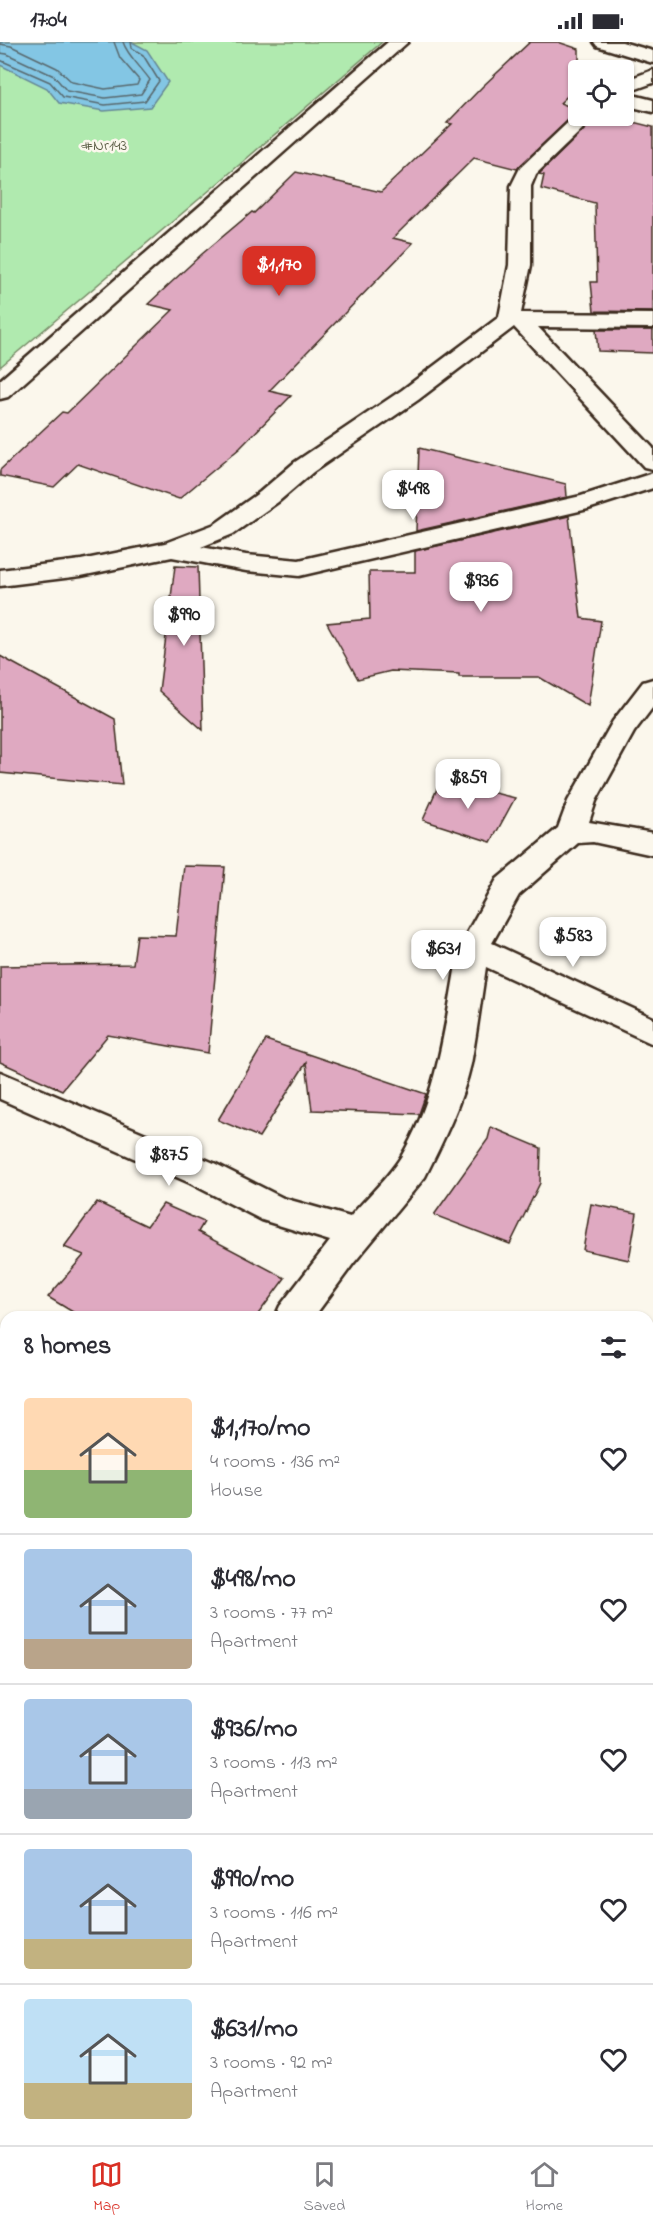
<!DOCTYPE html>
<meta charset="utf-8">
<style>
body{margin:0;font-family:"Indie Flower",sans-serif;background:#f2f2f3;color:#2b2b33;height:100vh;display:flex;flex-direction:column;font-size:22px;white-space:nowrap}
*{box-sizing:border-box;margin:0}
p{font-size:20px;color:#7c7c81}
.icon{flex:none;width:33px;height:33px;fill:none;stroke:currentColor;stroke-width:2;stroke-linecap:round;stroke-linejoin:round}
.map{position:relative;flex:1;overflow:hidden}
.details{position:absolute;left:0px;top:1269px;width:654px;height:834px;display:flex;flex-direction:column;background:#fff;border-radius:18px 18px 0 0;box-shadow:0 2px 4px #0004}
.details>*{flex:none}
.tools{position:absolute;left:568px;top:18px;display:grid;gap:12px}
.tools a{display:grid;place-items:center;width:66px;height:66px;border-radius:6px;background:#fff;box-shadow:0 2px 4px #0004;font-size:30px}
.price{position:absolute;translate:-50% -51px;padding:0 14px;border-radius:12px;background:#fff;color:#222;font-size:20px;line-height:39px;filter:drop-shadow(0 2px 3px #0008)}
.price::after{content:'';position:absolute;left:50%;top:36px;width:18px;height:14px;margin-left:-9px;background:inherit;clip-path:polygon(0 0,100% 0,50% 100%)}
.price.active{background:#d93025;color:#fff}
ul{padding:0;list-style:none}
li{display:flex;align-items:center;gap:18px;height:150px;padding:0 24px}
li+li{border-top:2px solid #e1e1e2}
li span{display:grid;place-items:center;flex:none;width:168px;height:120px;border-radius:6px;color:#555}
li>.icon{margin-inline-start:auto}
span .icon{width:72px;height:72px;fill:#fffc;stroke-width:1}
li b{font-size:26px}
h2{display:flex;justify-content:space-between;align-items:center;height:72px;padding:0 24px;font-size:26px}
.status{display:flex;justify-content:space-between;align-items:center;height:42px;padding:0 30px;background:#fff;direction:ltr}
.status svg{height:16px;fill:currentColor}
.tabs{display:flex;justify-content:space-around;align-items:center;height:84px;border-top:2px solid #e1e1e2;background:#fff;font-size:16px;color:#7c7c81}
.tabs a{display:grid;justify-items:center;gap:3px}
.tabs .active{color:#d93025}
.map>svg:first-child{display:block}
.green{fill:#b0eaaf;stroke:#768a66;stroke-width:1.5}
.water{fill:#83c6e4;stroke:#668895;stroke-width:1.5}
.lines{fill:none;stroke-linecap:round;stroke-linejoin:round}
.shore{stroke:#58686d;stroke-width:1.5}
.building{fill:#dfa9c1;stroke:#3b2a1e;stroke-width:1.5}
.street-casing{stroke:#3b2a1e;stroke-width:5}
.street{fill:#fbf7ec;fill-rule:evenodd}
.labels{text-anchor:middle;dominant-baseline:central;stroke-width:5;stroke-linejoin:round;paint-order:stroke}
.far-park-label{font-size:16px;fill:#585a42;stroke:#fbf7ec}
</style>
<div class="status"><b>17:04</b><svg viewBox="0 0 49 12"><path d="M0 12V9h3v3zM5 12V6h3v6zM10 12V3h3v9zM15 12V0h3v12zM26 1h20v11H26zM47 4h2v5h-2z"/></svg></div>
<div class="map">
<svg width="653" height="2103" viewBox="0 0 653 2103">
<rect width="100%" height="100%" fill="#fbf7ec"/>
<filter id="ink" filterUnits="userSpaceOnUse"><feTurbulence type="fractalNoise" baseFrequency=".0167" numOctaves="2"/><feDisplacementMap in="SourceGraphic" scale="12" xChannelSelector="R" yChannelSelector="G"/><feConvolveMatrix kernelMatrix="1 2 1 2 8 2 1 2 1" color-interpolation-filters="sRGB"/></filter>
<g filter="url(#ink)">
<path class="green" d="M0,0H382L217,142L0,325Z"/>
<path class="water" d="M0,0H132L147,8L168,40L150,65L104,69L59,61L47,46L0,23Z"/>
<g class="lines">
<g class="shore">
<path d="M0,2L11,4L57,26L72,40L105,47L137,43L139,38L120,16L114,0"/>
<path d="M0,11L7,12L54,34L67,49L105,56L141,52L150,38C141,25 127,13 123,0"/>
<path d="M0,18L50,40L63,55L105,63L145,59L159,39L143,13L132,6L131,0"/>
</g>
</g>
<g class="building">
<path d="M530,0H558L579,7V43L560,61L579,68L517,127L474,116L393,196L413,201L269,349L291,354L240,406L179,457L78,422L54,445L0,434V428L62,370L67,371L173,268L148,262L202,212L252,170L254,171L296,130L381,150L452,82L447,81L483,44Z"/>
<path d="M598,74H609L653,85V270L594,269L591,240H597L595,161L541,147L544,133L539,132Z"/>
<path d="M596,288H653V311L598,309Z"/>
<path d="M419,406L566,442L567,455L416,489Z"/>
<path d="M569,474L581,576L601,579L588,664L539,635H459V632L391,629L358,637L327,581L370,577L369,530H415V509Z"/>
<path d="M175,524L198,525L203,688L159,649Z"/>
<path d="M0,614L115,677L122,743L0,731Z"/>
<path d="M441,738L515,756L491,800L423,778Z"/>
<path d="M184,824L225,825L208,1011L108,993L62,1048L0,1020V924L133,922L137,893L176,894Z"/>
<path d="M266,998L426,1052L419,1072L312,1068L306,1021L259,1095L218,1078Z"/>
<path d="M491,1085L541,1106L540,1141L510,1202L434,1173L488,1097Z"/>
<path d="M97,1160L147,1184L163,1162L204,1180L198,1190L285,1236L256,1275H81L48,1255L84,1213L64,1205Z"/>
<path d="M591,1162L637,1171L629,1218L583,1208Z"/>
</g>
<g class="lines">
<g class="street-casing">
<g id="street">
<path d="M388,0H408L8,355L0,357V338Z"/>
<path d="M594,0H622L653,9V21L597,4Z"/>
<path d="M653,28V41L625,51L653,58V70L624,63V39Z"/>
<path d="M579,70V74H596L536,132L531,144V223L521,271L653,272V286L538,285L653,406V427L644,425L514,285L418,358L313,430L278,460L233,492L201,505L246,513L299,518L581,454L653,431V446L588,467L299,534L246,529L172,515L81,534L0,544V528L81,518L165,501L215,482L260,450L295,420L402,348L499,275L509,223L511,144L520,126Z"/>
<path d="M653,637V665L634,690L596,759L589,780L653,791V813L593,800L578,801L519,853L492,901L653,976V1002L486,925C481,957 477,990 471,1022C462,1061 443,1099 425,1135L353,1222L314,1275H275L280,1264L330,1199L262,1178L190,1141L0,1057V1030L214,1121L283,1156L350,1175C366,1156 388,1136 401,1115C439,1052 446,976 459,906L463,898L497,837L558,786L568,759L613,679L643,640Z"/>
<path d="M0,1456L6,1457V1493L0,1492Z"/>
<path d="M6,1662V1711L0,1713V1665Z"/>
</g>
</g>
<use href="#street" class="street"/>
</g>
</g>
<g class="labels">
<g class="far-park-label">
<text x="104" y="104">#Nr143</text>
</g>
</g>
</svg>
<div class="tools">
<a><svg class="icon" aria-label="locate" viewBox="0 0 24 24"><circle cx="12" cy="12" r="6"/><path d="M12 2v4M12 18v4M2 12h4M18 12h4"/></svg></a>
</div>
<b class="price active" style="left:279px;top:255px">$1,170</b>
<b class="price" style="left:413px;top:479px">$498</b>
<b class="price" style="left:481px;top:571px">$936</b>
<b class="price" style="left:184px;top:605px">$990</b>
<b class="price" style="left:468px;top:768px">$859</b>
<b class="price" style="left:573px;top:926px">$583</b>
<b class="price" style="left:443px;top:939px">$631</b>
<b class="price" style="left:169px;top:1145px">$875</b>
<section class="details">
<h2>8 homes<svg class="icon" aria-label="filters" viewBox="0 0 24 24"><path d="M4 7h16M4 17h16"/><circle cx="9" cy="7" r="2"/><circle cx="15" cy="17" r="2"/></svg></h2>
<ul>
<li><span style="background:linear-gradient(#ffd9b3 60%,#8fb573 0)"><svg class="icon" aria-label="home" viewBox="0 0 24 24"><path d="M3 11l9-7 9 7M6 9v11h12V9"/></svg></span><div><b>$1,170/mo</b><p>4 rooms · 136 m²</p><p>House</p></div><svg class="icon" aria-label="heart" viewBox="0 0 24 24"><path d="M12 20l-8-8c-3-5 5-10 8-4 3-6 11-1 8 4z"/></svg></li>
<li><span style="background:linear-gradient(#a9c7e8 75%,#b9a48a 0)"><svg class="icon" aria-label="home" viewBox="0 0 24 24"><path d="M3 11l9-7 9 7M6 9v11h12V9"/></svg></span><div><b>$498/mo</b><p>3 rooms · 77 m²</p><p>Apartment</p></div><svg class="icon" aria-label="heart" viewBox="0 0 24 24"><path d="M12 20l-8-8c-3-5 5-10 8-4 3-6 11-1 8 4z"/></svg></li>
<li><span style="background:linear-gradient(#a9c7e8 75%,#9aa5b1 0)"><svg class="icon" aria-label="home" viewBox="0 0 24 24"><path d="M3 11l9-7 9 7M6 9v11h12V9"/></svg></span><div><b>$936/mo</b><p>3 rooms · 113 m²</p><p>Apartment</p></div><svg class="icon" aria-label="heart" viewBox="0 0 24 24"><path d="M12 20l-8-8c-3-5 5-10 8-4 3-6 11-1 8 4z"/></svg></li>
<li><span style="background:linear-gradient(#a9c7e8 75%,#c2b280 0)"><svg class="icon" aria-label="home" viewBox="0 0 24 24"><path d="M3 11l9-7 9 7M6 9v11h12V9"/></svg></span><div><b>$990/mo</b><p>3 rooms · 116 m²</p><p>Apartment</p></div><svg class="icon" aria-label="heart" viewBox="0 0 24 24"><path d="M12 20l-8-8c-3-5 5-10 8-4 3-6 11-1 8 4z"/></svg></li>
<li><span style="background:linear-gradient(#bfe0f5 70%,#c2b280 0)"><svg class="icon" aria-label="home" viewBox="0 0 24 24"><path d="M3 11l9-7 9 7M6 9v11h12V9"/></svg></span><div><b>$631/mo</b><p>3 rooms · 92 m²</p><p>Apartment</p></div><svg class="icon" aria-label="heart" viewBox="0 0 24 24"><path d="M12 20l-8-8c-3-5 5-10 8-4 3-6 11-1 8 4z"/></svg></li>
</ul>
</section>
</div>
<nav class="tabs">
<a class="active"><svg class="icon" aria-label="map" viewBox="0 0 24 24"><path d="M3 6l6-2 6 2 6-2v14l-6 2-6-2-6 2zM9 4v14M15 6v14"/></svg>Map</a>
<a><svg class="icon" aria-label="saved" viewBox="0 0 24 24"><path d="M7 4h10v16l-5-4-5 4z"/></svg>Saved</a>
<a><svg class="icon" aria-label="home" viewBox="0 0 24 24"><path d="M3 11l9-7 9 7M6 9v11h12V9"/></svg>Home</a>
</nav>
